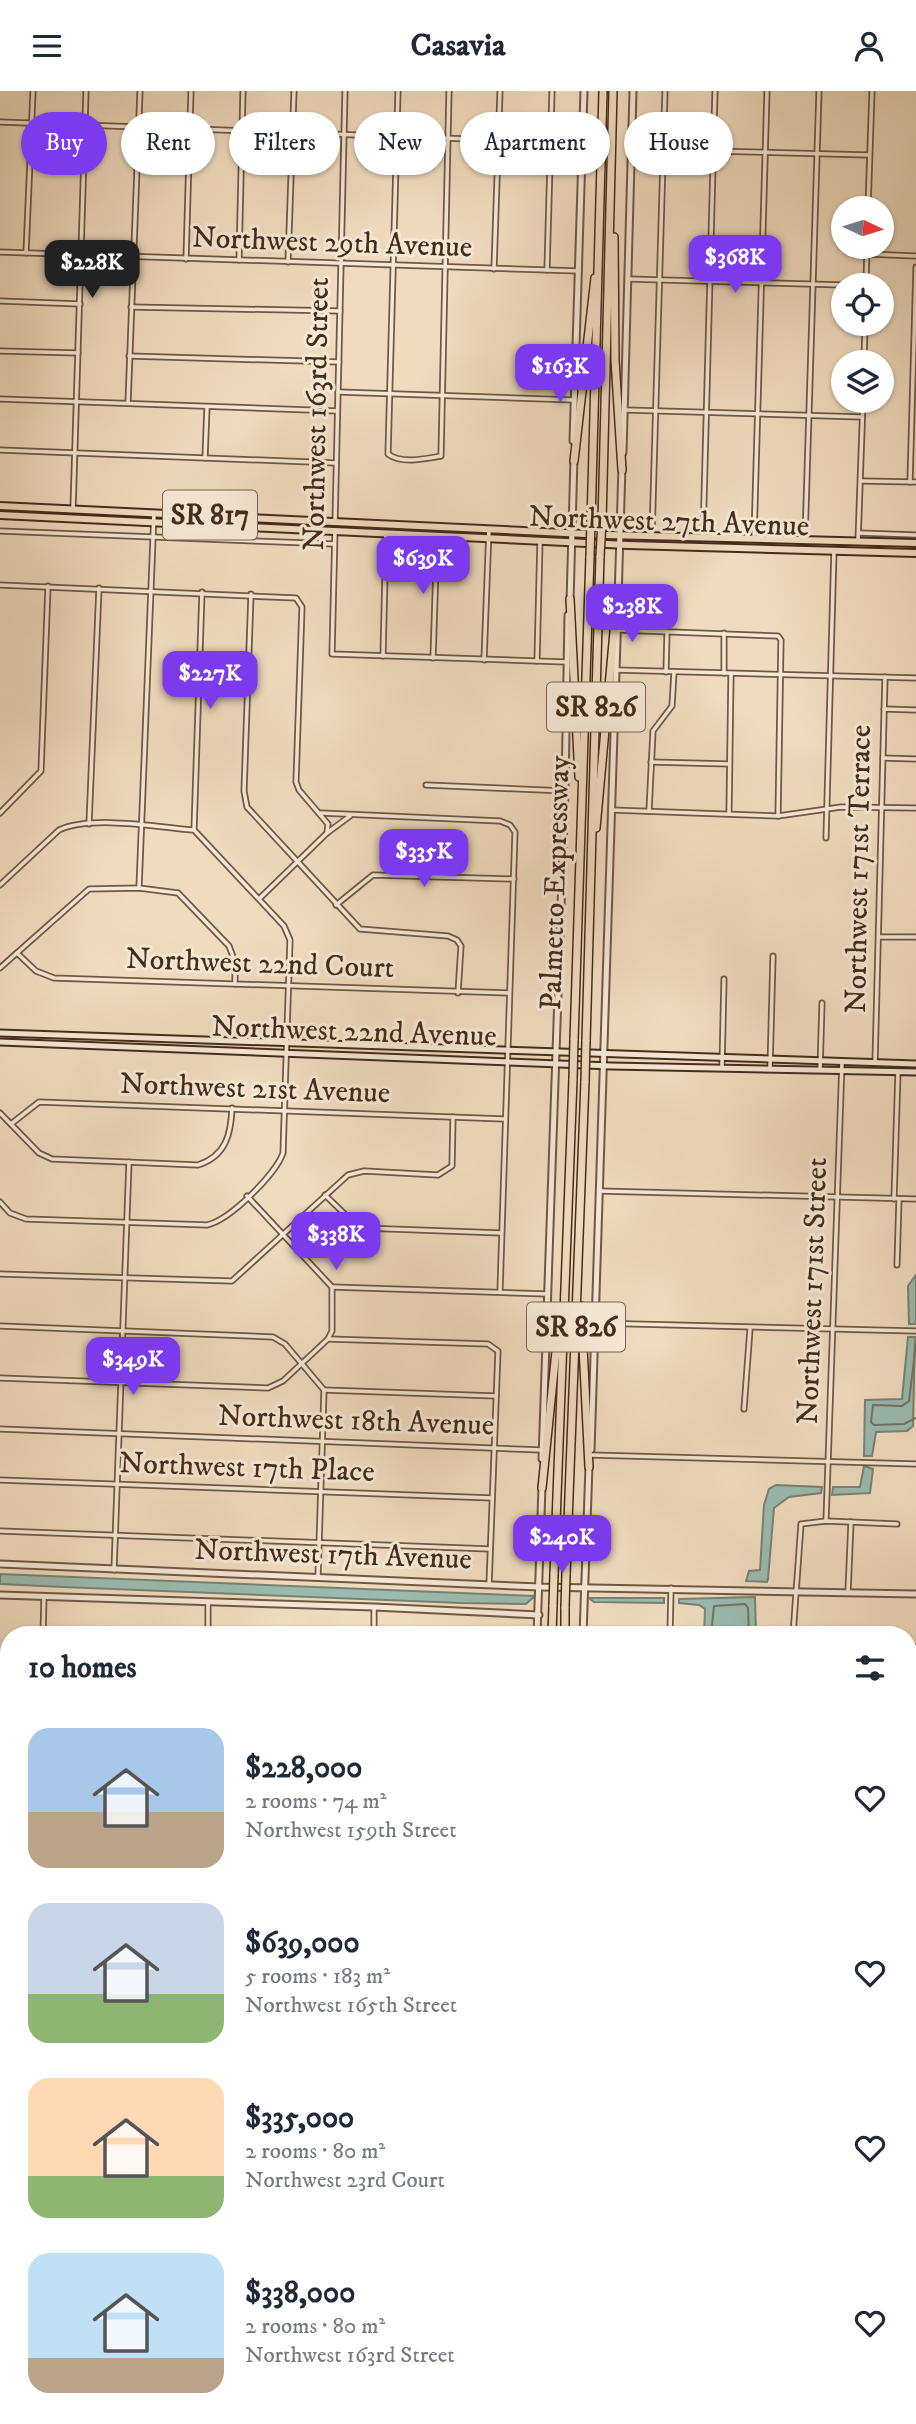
<!DOCTYPE html>
<meta charset="utf-8">
<style>
body{margin:0;font-family:"IM FELL DW Pica",serif;background:#f2f2f3;color:#1f2937;height:100vh;display:flex;flex-direction:column;font-size:26px;white-space:nowrap}
*{box-sizing:border-box;margin:0}
p{font-size:23px;color:#747a83}
.icon{flex:none;width:38px;height:38px;fill:none;stroke:currentColor;stroke-width:2;stroke-linecap:round;stroke-linejoin:round}
.map{position:relative;flex:1;overflow:hidden}
.side{position:absolute;left:0px;top:1535px;width:917px;height:800px;display:flex;flex-direction:column;background:#fff;border-radius:28px 28px 0 0;box-shadow:0 2px 5px #0004}
.side>*{flex:none}
.top-card{position:absolute;left:21px;top:21px;width:875px;height:63px;display:flex;gap:14px}
.needle{width:46px;rotate:94deg}
.tools{position:absolute;left:831px;top:105px;display:grid;gap:14px}
.tools a{display:grid;place-items:center;width:63px;height:63px;border-radius:50%;background:#fff;box-shadow:0 2px 5px #0004;font-size:35px}
.price{position:absolute;translate:-50% -60px;padding:0 16px;border-radius:14px;background:#7c3aed;color:#fff;font-size:23px;line-height:46px;filter:drop-shadow(0 2px 4px #0008)}
.price::after{content:'';position:absolute;left:50%;top:42px;width:21px;height:16px;margin-left:-10px;background:inherit;clip-path:polygon(0 0,100% 0,50% 100%)}
.price.current{background:#222;color:#fff}
ul{padding:0;list-style:none}
li{display:flex;align-items:center;gap:21px;height:175px;padding:0 28px}
li span{display:grid;place-items:center;flex:none;width:196px;height:140px;border-radius:21px;color:#555}
li>.icon{margin-inline-start:auto}
span .icon{width:84px;height:84px;fill:#fffc;stroke-width:1}
li b{font-size:30px}
h2{display:flex;justify-content:space-between;align-items:center;height:84px;padding:0 28px;font-size:30px}
.tag{padding:0 24px;border-radius:32px;background:#fff;box-shadow:0 2px 5px #0004;font-size:24px;line-height:63px}
.tag.current{background:#7c3aed;color:#fff}
header{display:flex;justify-content:space-between;align-items:center;height:91px;padding:0 28px;background:#fff;font-size:32px;font-weight:700}
.map>svg:first-child{display:block}
.water{fill:#9abbb0;stroke:#788274;stroke-width:2}
.lines{fill:none;stroke-linecap:round;stroke-linejoin:round}
.shore{stroke:#6f7466;stroke-width:2}
.minor-casing{stroke:#6f5844;stroke-width:7}
.tertiary-casing{stroke:#6f5844;stroke-width:9}
.secondary-casing{stroke:#442c1b;stroke-width:9}
.primary-casing{stroke:#442c1b;stroke-width:10}
.motorway-casing{stroke:#442c1b;stroke-width:10}
.minor{stroke:#f5e8d5;stroke-width:3.5}
.tertiary{stroke:#f5e8d5;stroke-width:5}
.secondary{stroke:#f5e8d5;stroke-width:5}
.primary{stroke:#efdbbe;stroke-width:6}
.motorway{stroke:#efdbbe;stroke-width:7}
.rail{stroke:#442c1b;stroke-width:2;stroke-dasharray:12 12;stroke-linecap:butt}
.motorway-bridge-casing{stroke:#442c1b;stroke-width:10;stroke-linecap:butt}
.motorway-bridge{stroke:#efdbbe;stroke-width:7}
.labels{text-anchor:middle;dominant-baseline:central;stroke-width:6;stroke-linejoin:round;paint-order:stroke}
.shield{fill:#f5e8d5;stroke:#796453;stroke-width:2}
.shield-label{font-size:28px;font-weight:bold;fill:#442c1b}
.street-label{font-size:30px;fill:#442c1b;stroke:#f5e8d5}
</style>
<header><svg class="icon" aria-label="menu" viewBox="0 0 24 24"><path d="M4 6h16M4 12h16M4 18h16"/></svg>Casavia<svg class="icon" aria-label="person" viewBox="0 0 24 24"><circle cx="12" cy="8" r="4"/><path d="M4 21q1-7 8-7t8 7"/></svg></header>
<div class="map">
<svg width="916" height="2333" viewBox="0 0 916 2333">
<rect width="100%" height="100%" fill="#efdbbe"/>
<filter id="stains"><feTurbulence type="fractalNoise" baseFrequency=".00286" numOctaves="4"/><feColorMatrix values="0 0 0 0 .2 0 0 0 0 .09 0 0 0 0 .02 0 0 0 .5 -.17"/></filter>
<radialGradient id="worn" r=".72"><stop offset=".6" stop-color="#630" stop-opacity="0"/><stop offset="1" stop-color="#630" stop-opacity=".3"/></radialGradient>
<g class="water">
<path d="M916,1184V1233H909L908,1195Z"/>
<path d="M908,1246H915L913,1335L907,1340L876,1341L872,1365H864L865,1309L902,1308Z"/>
<path d="M864,1375L873,1378L870,1402L832,1404L833,1396H860Z"/>
<path d="M776,1394L822,1396L821,1402L789,1406L774,1417L768,1488L767,1491L746,1490L749,1480L760,1479L764,1414L769,1398Z"/>
<path d="M0,1483L535,1505L526,1513L461,1512L63,1496L0,1493Z"/>
<path d="M755,1506L756,1543H704L705,1518L699,1514L679,1512V1508Z"/>
<path d="M589,1507H664V1512L594,1511Z"/>
<path d="M908,1588H916V1728L908,1727Z"/>
<path d="M0,2143L9,2153V2321L0,2323Z"/>
</g>
<g class="lines">
<g class="shore">
<path d="M916,1253L909,1310L902,1315L873,1314L871,1331L874,1334L904,1333L916,1327"/>
<path d="M711,1544L714,1515L745,1513L748,1517L749,1544"/>
</g>
<g class="minor-casing">
<g id="minor">
<path d="M398,0L388,363C401,373 425,368 441,365L449,0"/>
<path d="M0,31L582,52"/>
<path d="M632,58L696,60"/>
<path d="M713,60L869,64"/>
<path d="M868,117L872,0"/>
<path d="M0,161L579,180"/>
<path d="M26,162L33,0"/>
<path d="M867,163L916,165"/>
<path d="M186,168L191,0"/>
<path d="M239,169L243,0"/>
<path d="M288,171L294,0"/>
<path d="M494,178L500,0"/>
<path d="M547,179L552,0"/>
<path d="M628,188L844,194"/>
<path d="M866,194L867,156"/>
<path d="M0,210L80,213"/>
<path d="M131,216L340,220"/>
<path d="M0,260L78,262"/>
<path d="M129,265L339,271"/>
<path d="M864,271L865,233"/>
<path d="M338,301L574,309"/>
<path d="M0,308L337,320"/>
<path d="M128,312L140,0"/>
<path d="M626,319L862,326"/>
<path d="M0,359L336,372"/>
<path d="M205,367L207,316"/>
<path d="M861,390L916,391"/>
<path d="M910,391L916,176"/>
<path d="M73,418L86,0"/>
<path d="M335,432L345,0"/>
<path d="M335,439L332,563L566,571"/>
<path d="M0,440L334,453"/>
<path d="M859,442L916,444"/>
<path d="M652,445L665,0"/>
<path d="M703,446L715,0"/>
<path d="M754,447L767,0"/>
<path d="M805,449L819,0"/>
<path d="M858,450L863,310"/>
<path d="M0,494L296,507L302,516L296,691L299,699L328,733L327,742"/>
<path d="M251,503L244,700L247,716L360,838L448,845L457,849L461,855L458,902"/>
<path d="M619,539L778,545L781,549L778,725"/>
<path d="M383,565L386,442"/>
<path d="M433,567L437,446"/>
<path d="M484,569L489,438"/>
<path d="M537,570L540,450"/>
<path d="M617,579L916,587"/>
<path d="M666,581L667,541"/>
<path d="M724,582V542"/>
<path d="M884,618L916,619"/>
<path d="M883,667L916,668"/>
<path d="M651,671L729,673"/>
<path d="M426,694L565,700"/>
<path d="M612,719L778,725L841,716L916,717"/>
<path d="M649,720L653,640L672,615L674,581"/>
<path d="M0,722L41,680L48,495"/>
<path d="M321,722L500,730L510,734L515,741L500,1200"/>
<path d="M729,722L731,583"/>
<path d="M89,733L99,497"/>
<path d="M194,739L202,501"/>
<path d="M826,747L834,459"/>
<path d="M0,794L59,739C92,724 157,736 194,739L284,835L290,849L283,1062C276,1083 230,1129 207,1134L26,1128L10,1122L0,1111"/>
<path d="M139,797L154,422"/>
<path d="M260,807L327,742L350,725"/>
<path d="M336,814L373,784L514,788"/>
<path d="M879,846H916"/>
<path d="M17,862L36,880L54,887L509,902"/>
<path d="M0,877L89,798L139,797L178,802L229,855L235,871V893"/>
<path d="M875,972L885,586"/>
<path d="M722,975L724,888"/>
<path d="M770,977L773,865"/>
<path d="M820,979L822,912"/>
<path d="M0,1022L39,1062L52,1068L198,1074C226,1065 231,1043 232,1017"/>
<path d="M11,1033L39,1011L504,1028"/>
<path d="M599,1100L916,1108"/>
<path d="M325,1104L354,1132L363,1137L501,1142"/>
<path d="M894,1108L898,981"/>
<path d="M897,1174L899,1108"/>
<path d="M0,1183L232,1190L348,1084L364,1080L438,1084L452,1075L453,1026"/>
<path d="M332,1196L547,1203"/>
<path d="M594,1232L916,1240"/>
<path d="M0,1235L273,1246L285,1253L324,1299L318,1485"/>
<path d="M328,1248L488,1253L498,1260L489,1494"/>
<path d="M0,1287L268,1297L283,1290L328,1248L332,1240V1196L247,1105"/>
<path d="M324,1299L496,1305"/>
<path d="M744,1318L750,1238"/>
<path d="M0,1338L542,1359"/>
<path d="M591,1364L916,1373"/>
<path d="M0,1389L492,1407"/>
<path d="M826,1430L842,971"/>
<path d="M0,1440L490,1458"/>
<path d="M114,1479L129,1071"/>
<path d="M848,1501L851,1431"/>
<path d="M43,1544L44,1505"/>
<path d="M208,1544V1511"/>
<path d="M374,1544V1516"/>
<path d="M670,1544L671,1497"/>
<path d="M793,1544L801,1433L826,1430L897,1433"/>
<path d="M908,1556H916"/>
<path d="M0,1686H9"/>
<path d="M908,1762L916,1763"/>
<path d="M908,1972L916,1973"/>
<path d="M908,2080H916"/>
<path d="M908,2132H916"/>
<path d="M908,2183H916"/>
<path d="M908,2234H916"/>
<path d="M908,2286L916,2287"/>
<path d="M908,2307L909,2286"/>
<path d="M308,2326L313,2333"/>
<path d="M470,2333V2326"/>
<path d="M604,2333V2326"/>
<path d="M654,2333L655,2326"/>
<path d="M704,2333V2326"/>
<path d="M759,2333V2326"/>
<path d="M810,2333V2326"/>
<path d="M859,2333V2326"/>
<path d="M907,2333L908,2326"/>
</g>
</g>
<g class="tertiary-casing">
<g id="tertiary">
<path d="M573,350L584,0"/>
<path d="M623,362L633,0"/>
<path d="M618,509L622,375"/>
<path d="M570,511L574,367"/>
<path d="M591,1359L618,518"/>
<path d="M542,1368L565,700L568,524"/>
<path d="M0,1473L540,1496L916,1503"/>
<path d="M0,1504L374,1516L539,1524"/>
<path d="M537,1544L542,1395"/>
<path d="M583,1544L589,1375"/>
<path d="M0,1918H9"/>
<path d="M908,2025L916,2026"/>
</g>
</g>
<g class="secondary-casing">
<g id="secondary">
<path d="M0,942L916,973"/>
<path d="M0,951L611,975L916,981"/>
<path d="M24,2333V2326"/>
</g>
</g>
<g class="primary-casing">
<g id="primary">
<path d="M0,415L607,444L916,452"/>
<path d="M0,424L628,454L916,462"/>
<path d="M0,2101L9,2112"/>
<path d="M0,2123L9,2134"/>
<path d="M152,2326L156,2333"/>
<path d="M180,2326L186,2333"/>
</g>
</g>
<g class="motorway-casing">
<g id="motorway">
<path d="M614,146L615,269L622,379"/>
<path d="M574,370L595,187"/>
<path d="M591,431L603,0"/>
<path d="M602,431L613,0"/>
<path d="M570,508L579,686"/>
<path d="M596,737L617,508"/>
<path d="M574,949L590,465"/>
<path d="M586,950L600,465"/>
<path d="M581,1215L589,1376"/>
<path d="M542,1397L560,1221"/>
<path d="M554,1483L573,988"/>
<path d="M566,1483L585,990"/>
<path d="M552,1544L553,1514"/>
<path d="M565,1544V1516"/>
<path d="M19,2333V2326"/>
<path d="M513,2333L514,2326"/>
<path d="M519,2333L520,2326"/>
<path d="M537,2333V2326"/>
<path d="M548,2333V2326"/>
</g>
</g>
<use href="#minor" class="minor"/>
<use href="#tertiary" class="tertiary"/>
<use href="#secondary" class="secondary"/>
<use href="#primary" class="primary"/>
<use href="#motorway" class="motorway"/>
<g class="rail">
<path d="M0,2068L9,2078"/>
<path d="M208,2326L214,2333"/>
<path d="M392,2326L398,2333"/>
<path d="M433,2333V2326"/>
</g>
<g class="motorway-bridge-casing">
<g id="motorway-bridge">
<path d="M590,465L591,431"/>
<path d="M600,465L602,431"/>
<path d="M573,988L574,949"/>
<path d="M585,990L586,950"/>
<path d="M553,1514L554,1483"/>
<path d="M565,1516L566,1483"/>
</g>
</g>
<use href="#motorway-bridge" class="motorway-bridge"/>
</g>
<g class="labels">
<g class="shield">
<rect x="163" y="399.5" width="94" height="49" rx="5"/>
<rect x="547" y="591.5" width="98" height="49" rx="5"/>
<rect x="527" y="1211.5" width="98" height="49" rx="5"/>
</g>
<g class="shield-label">
<text x="210" y="424">SR 817</text>
<text x="596" y="616">SR 826</text>
<text x="576" y="1236">SR 826</text>
</g>
<g class="street-label">
<text transform="translate(332 152) rotate(2)">Northwest 29th Avenue</text>
<text transform="translate(317 323) rotate(-89)">Northwest 163rd Street</text>
<text transform="translate(669 431) rotate(2)">Northwest 27th Avenue</text>
<text transform="translate(859 778) rotate(-89)">Northwest 171st Terrace</text>
<text transform="translate(556 792) rotate(-88)">Palmetto Expressway</text>
<text transform="translate(260 873) rotate(2)">Northwest 22nd Court</text>
<text transform="translate(354 941) rotate(2)">Northwest 22nd Avenue</text>
<text transform="translate(255 998) rotate(2)">Northwest 21st Avenue</text>
<text transform="translate(813 1200) rotate(-88)">Northwest 171st Street</text>
<text transform="translate(356 1330) rotate(2)">Northwest 18th Avenue</text>
<text transform="translate(247 1377) rotate(2)">Northwest 17th Place</text>
<text transform="translate(333 1464) rotate(2)">Northwest 17th Avenue</text>
</g>
</g>
<rect width="100%" height="100%" filter="url(#stains)"/>
<rect width="100%" height="100%" fill="url(#worn)"/>
</svg>
<div class="tools">
<a><svg class="needle" viewBox="-14 -14 28 28"><path d="M0-13l5 13h-10z" fill="#e53935"/><path d="M0 13l5-13h-10z" fill="#747a83"/></svg></a>
<a><svg class="icon" aria-label="locate" viewBox="0 0 24 24"><circle cx="12" cy="12" r="6"/><path d="M12 2v4M12 18v4M2 12h4M18 12h4"/></svg></a>
<a><svg class="icon" aria-label="layers" viewBox="0 0 24 24"><path d="M12 4l9 5-9 5-9-5zM3 14l9 5 9-5"/></svg></a>
</div>
<b class="price" style="left:735px;top:204px">$368K</b>
<b class="price current" style="left:92px;top:209px">$228K</b>
<b class="price" style="left:560px;top:313px">$163K</b>
<b class="price" style="left:423px;top:505px">$639K</b>
<b class="price" style="left:632px;top:553px">$238K</b>
<b class="price" style="left:210px;top:620px">$227K</b>
<b class="price" style="left:424px;top:798px">$335K</b>
<b class="price" style="left:336px;top:1181px">$338K</b>
<b class="price" style="left:133px;top:1306px">$349K</b>
<b class="price" style="left:562px;top:1484px">$240K</b>
<div class="top-card">
<a class="tag current">Buy</a>
<a class="tag">Rent</a>
<a class="tag">Filters</a>
<a class="tag">New</a>
<a class="tag">Apartment</a>
<a class="tag">House</a>
</div>
<section class="side">
<h2>10 homes<svg class="icon" aria-label="filters" viewBox="0 0 24 24"><path d="M4 7h16M4 17h16"/><circle cx="9" cy="7" r="2"/><circle cx="15" cy="17" r="2"/></svg></h2>
<ul>
<li><span style="background:linear-gradient(#a9c7e8 60%,#b9a48a 0)"><svg class="icon" aria-label="home" viewBox="0 0 24 24"><path d="M3 11l9-7 9 7M6 9v11h12V9"/></svg></span><div><b>$228,000</b><p>2 rooms · 74 m²</p><p>Northwest 159th Street</p></div><svg class="icon" aria-label="heart" viewBox="0 0 24 24"><path d="M12 20l-8-8c-3-5 5-10 8-4 3-6 11-1 8 4z"/></svg></li>
<li><span style="background:linear-gradient(#c9d6e8 65%,#8fb573 0)"><svg class="icon" aria-label="home" viewBox="0 0 24 24"><path d="M3 11l9-7 9 7M6 9v11h12V9"/></svg></span><div><b>$639,000</b><p>5 rooms · 183 m²</p><p>Northwest 165th Street</p></div><svg class="icon" aria-label="heart" viewBox="0 0 24 24"><path d="M12 20l-8-8c-3-5 5-10 8-4 3-6 11-1 8 4z"/></svg></li>
<li><span style="background:linear-gradient(#ffd9b3 70%,#8fb573 0)"><svg class="icon" aria-label="home" viewBox="0 0 24 24"><path d="M3 11l9-7 9 7M6 9v11h12V9"/></svg></span><div><b>$335,000</b><p>2 rooms · 80 m²</p><p>Northwest 23rd Court</p></div><svg class="icon" aria-label="heart" viewBox="0 0 24 24"><path d="M12 20l-8-8c-3-5 5-10 8-4 3-6 11-1 8 4z"/></svg></li>
<li><span style="background:linear-gradient(#bfe0f5 75%,#b9a48a 0)"><svg class="icon" aria-label="home" viewBox="0 0 24 24"><path d="M3 11l9-7 9 7M6 9v11h12V9"/></svg></span><div><b>$338,000</b><p>2 rooms · 80 m²</p><p>Northwest 163rd Street</p></div><svg class="icon" aria-label="heart" viewBox="0 0 24 24"><path d="M12 20l-8-8c-3-5 5-10 8-4 3-6 11-1 8 4z"/></svg></li>
</ul>
</section>
</div>
